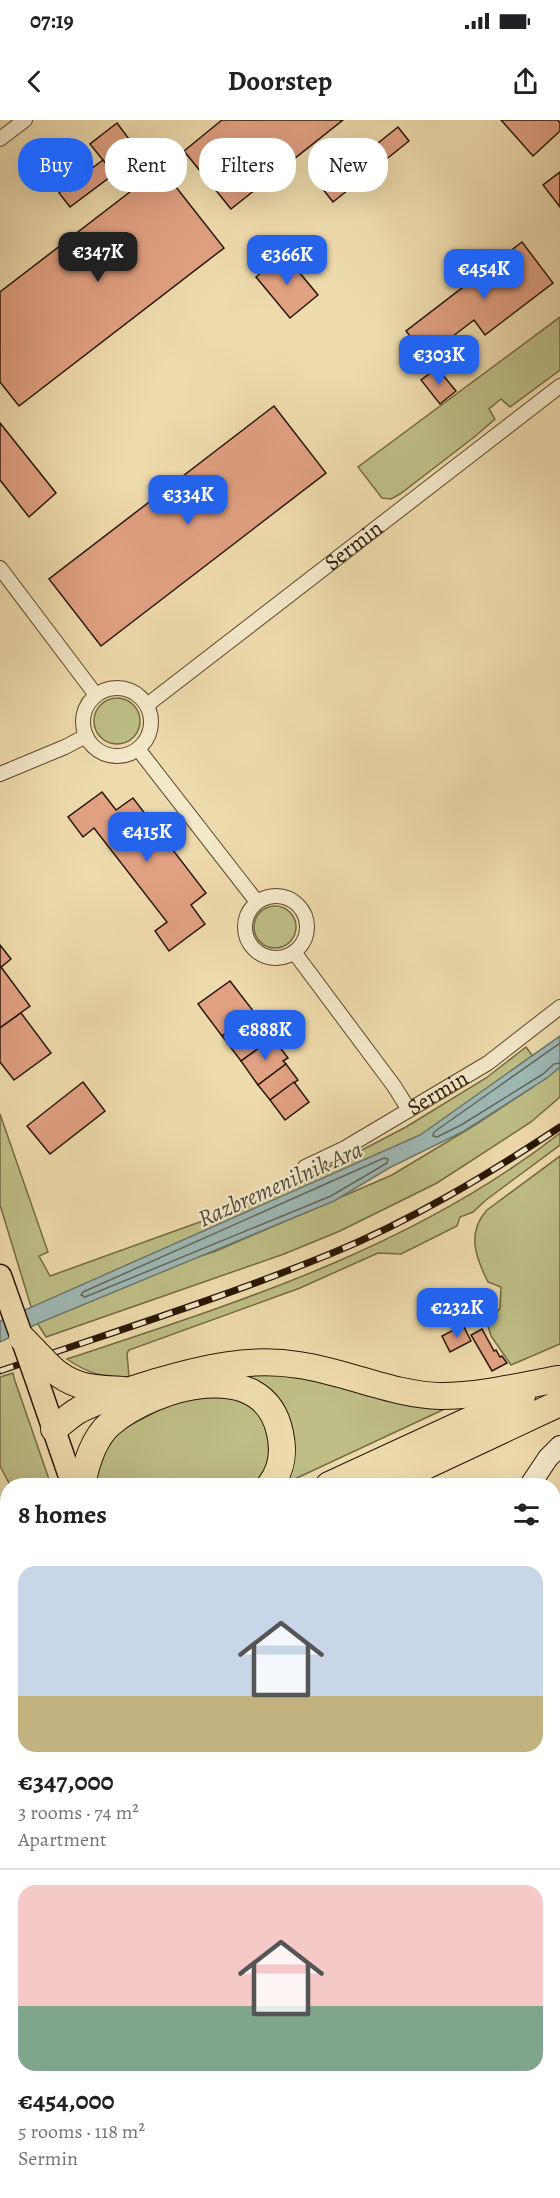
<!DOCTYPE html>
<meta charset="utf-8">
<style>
body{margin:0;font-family:Alegreya,serif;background:#f2f2f2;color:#202124;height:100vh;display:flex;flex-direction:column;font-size:22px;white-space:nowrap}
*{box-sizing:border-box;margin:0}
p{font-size:20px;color:#757577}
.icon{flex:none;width:33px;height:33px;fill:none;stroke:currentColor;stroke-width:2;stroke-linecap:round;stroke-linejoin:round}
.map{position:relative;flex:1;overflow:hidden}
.sheet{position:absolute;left:0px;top:1358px;width:561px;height:722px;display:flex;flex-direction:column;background:#fff;border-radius:24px 24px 0 0;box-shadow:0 6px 24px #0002}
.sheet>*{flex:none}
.guide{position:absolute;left:18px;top:18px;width:525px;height:54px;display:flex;gap:12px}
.price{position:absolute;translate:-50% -51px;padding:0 14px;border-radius:12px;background:#2563eb;color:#fff;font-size:20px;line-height:39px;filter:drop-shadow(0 2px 3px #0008)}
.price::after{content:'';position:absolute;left:50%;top:36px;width:18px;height:14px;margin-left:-9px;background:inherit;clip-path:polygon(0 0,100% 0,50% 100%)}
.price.active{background:#222;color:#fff}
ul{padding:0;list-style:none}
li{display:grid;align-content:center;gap:12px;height:318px;padding:0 18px}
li+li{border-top:2px solid #e0e0e0}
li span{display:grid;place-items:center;height:186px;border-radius:18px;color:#555}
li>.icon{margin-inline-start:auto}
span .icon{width:108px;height:108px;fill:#fffc;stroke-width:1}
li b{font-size:26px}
h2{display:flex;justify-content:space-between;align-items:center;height:72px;padding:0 18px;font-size:26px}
.chip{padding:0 21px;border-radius:24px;background:#fff;box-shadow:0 6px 24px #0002;font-size:21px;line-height:54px}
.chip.active{background:#2563eb;color:#fff}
.status{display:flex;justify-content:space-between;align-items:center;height:42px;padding:0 30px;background:#fff;direction:ltr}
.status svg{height:16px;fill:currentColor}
header{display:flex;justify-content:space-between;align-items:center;height:78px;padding:0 18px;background:#fff;font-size:27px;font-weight:700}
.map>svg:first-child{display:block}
.green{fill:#bebe86;stroke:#746a43;stroke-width:1.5}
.water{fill:#9eb8b5;stroke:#6f776d;stroke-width:1.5}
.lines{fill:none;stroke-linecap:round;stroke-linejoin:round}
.shore{stroke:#64665a;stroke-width:1.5}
.building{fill:#e1a183;stroke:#291500;stroke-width:1.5}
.street-casing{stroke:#5a462b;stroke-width:16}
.secondary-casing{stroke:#291500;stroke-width:22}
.primary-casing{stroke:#291500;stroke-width:25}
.highway-casing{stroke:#291500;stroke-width:28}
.street{stroke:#f4e8ca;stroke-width:14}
.secondary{stroke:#f4e8ca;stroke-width:20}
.primary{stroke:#eedbad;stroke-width:22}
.highway{stroke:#eedbad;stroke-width:26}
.rail-casing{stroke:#291500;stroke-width:7}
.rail{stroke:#f4e8ca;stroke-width:4.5;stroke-dasharray:14;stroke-linecap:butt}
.primary-bridge-casing{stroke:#291500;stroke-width:25;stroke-linecap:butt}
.highway-bridge-casing{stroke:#291500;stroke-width:28;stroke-linecap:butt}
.primary-bridge{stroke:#eedbad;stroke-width:22}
.highway-bridge{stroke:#eedbad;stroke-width:26}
.labels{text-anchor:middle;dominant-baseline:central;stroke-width:4.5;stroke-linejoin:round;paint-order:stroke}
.street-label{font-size:22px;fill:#291500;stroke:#f4e8ca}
.water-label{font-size:24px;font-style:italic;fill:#524e3f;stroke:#f4e8ca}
</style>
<div class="status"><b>07:19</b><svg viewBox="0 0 49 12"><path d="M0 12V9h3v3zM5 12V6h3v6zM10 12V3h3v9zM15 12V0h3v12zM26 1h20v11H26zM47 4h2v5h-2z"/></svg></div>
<header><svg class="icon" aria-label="back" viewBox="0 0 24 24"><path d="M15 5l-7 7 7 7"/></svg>Doorstep<svg class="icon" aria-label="share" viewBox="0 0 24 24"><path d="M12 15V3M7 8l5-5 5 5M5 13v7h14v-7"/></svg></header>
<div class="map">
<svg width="560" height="2078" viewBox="0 0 560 2078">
<rect width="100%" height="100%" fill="#eedbad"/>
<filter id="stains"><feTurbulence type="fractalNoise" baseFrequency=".00333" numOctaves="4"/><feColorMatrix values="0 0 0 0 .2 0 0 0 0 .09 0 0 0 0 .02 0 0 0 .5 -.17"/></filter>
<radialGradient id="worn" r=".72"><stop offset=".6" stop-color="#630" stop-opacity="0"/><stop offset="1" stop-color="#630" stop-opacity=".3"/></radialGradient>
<g class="green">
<path d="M560,197V250L510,287L501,279L489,289L495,299L473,318L400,374L391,379L382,378L358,347Z"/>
<circle cx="117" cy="601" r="23"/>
<circle cx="275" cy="807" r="21"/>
<path d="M526,927L537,942L455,999L185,1124L134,1142L32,1190L0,1085V994L48,1132L39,1136L50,1156L233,1090L341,1041L406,1007L486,958Z"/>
<path d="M560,941V977L531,1002L437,1063L340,1111L284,1134L46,1217L36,1201L135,1158L216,1131L392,1055L475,1005L533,967Z"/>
<path d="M560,1013V1025L486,1080L473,1092L460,1097L457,1106L401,1134L378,1133L300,1168L129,1230L127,1233L129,1257C104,1258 87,1253 67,1239C239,1182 415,1127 560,1013Z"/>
<path d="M560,1036V1224L511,1245L491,1216L488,1206L500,1188L501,1167L488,1162C476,1138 466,1113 487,1090Z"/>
<path d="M285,1250L449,1287L282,1365L290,1305L227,1254Z"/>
<path d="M13,1253L14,1258L51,1365H10L0,1346V1257Z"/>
<path d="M214,1272C223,1275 234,1276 242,1280C262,1289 276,1320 270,1340C268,1350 263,1358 257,1365H95L93,1358L113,1314L180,1279Z"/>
<path d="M7,1583V1757L0,1754V1590Z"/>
<path d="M0,1877L7,1882V1973L0,1968Z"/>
<path d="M443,2072H541L544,2076L542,2078H448Z"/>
</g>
<path class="water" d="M560,916V947L547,958L464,1011L389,1048L334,1081L39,1203L0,1222V1201L420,1015Z"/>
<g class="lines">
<g class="shore">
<path d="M560,923L434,1012L433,1016L437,1017L461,1005L543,954L554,944L560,943"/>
<path d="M384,1038L388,1039L387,1043L331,1076L85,1177L81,1175L83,1172Z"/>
</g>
</g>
<g class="building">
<path d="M222,0H343L231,89L184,31Z"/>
<path d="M501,0H558L560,3V11L533,36Z"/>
<path d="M117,3L132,23L106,44L90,24Z"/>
<path d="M398,7L409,21L333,82L322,68Z"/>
<path d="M128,26L137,36L114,54L106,44Z"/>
<path d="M103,40L114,54L70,87L59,73Z"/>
<path d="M161,48L224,128L19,286L0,262V172Z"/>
<path d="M560,52V87L543,65Z"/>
<path d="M522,122L553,163L485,215L474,200L426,237L406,211Z"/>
<path d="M284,134L318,175L290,198L256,157Z"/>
<path d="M437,248L456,271L440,284L421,260Z"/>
<path d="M274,286L326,353L101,526L49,459Z"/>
<path d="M0,303L56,373L29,397L0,360Z"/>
<path d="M102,672L116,690L133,678L206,773L191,785L205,804L169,831L155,811L167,802L94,708L83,717L68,697Z"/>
<path d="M0,825L11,839L0,848Z"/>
<path d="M1,847L30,886L0,908V848Z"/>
<path d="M230,861L254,892L222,916L198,884Z"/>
<path d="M254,892L273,918L241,941L222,916Z"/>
<path d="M21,893L51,933L14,960L0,942V908Z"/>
<path d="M273,918L288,938L283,941L286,944L258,965L241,941Z"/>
<path d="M286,944L298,960L270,980L258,965Z"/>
<path d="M83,962L105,991L50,1034L27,1006Z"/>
<path d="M294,962L309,982L285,1000L270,980Z"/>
<path d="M463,1205L471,1221L450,1232L442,1216Z"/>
<path d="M482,1209L494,1231L496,1230L500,1237L502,1236L507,1243L492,1251L471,1215Z"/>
<path d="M560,1972V2040L554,2044V1976Z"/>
</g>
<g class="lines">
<g class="street-casing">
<g id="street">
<path d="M0,19L25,0"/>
<path d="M0,448L96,575"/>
<circle cx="117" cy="602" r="34"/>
<path id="s1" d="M147,585L560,266"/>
<path d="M138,629L257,782"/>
<path d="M0,654L65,627L86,616"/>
<circle cx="276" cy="807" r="31"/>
<path d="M294,832L394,966L409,990"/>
<path id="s2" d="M305,1047L345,1028L488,943L560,887"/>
<path d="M554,1448L560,1450"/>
<path d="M0,1468L8,1462"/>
<path d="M554,1712L560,1711"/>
<path d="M0,2043L8,2044"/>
</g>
</g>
<g class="secondary-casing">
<g id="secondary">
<path d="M530,1365L548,1338L560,1326"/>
<path d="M422,2072L427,2078"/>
</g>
</g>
<g class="primary-casing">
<g id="primary">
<path d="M0,1156L22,1218"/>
<path d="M34,1252L73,1365"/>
</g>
</g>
<g class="highway-casing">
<g id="highway">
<path d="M50,1247C74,1269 93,1268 123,1270"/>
<path d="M54,1309C62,1303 70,1295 79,1290C103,1278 130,1270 156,1262C203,1248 250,1237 299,1245C347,1252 393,1275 441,1276C480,1276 520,1266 558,1259"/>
<path d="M82,1365C86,1344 93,1318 111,1303C153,1267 264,1234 280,1313C284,1331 282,1350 270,1365"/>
<path d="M329,1365L522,1276"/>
<path d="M385,1365L560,1283"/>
<path d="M0,1522L8,1519"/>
<path d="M0,1549L8,1546"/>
<path d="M0,1579L8,1573"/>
<path d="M0,1762L8,1765"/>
<path d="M0,1783H8"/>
</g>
</g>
<use href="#street" class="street"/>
<use href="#secondary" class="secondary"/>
<use href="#primary" class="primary"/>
<use href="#highway" class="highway"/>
<g class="rail-casing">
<path id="rail" d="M0,1251C110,1213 222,1178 330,1134C411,1101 487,1055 560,1007"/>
</g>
<use href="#rail" class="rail"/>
<g class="primary-bridge-casing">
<path id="primary-bridge" d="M22,1218L34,1252"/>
</g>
<g class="highway-bridge-casing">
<path id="highway-bridge" d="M22,1218L50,1247"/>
</g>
<use href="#primary-bridge" class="primary-bridge"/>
<use href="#highway-bridge" class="highway-bridge"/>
</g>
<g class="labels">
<g class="street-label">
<text stroke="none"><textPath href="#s1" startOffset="261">Sermin</textPath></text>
<text stroke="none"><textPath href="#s2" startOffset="152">Sermin</textPath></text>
</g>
<g class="water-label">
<text transform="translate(280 1064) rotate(-24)">Razbremenilnik Ara</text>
</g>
</g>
<rect width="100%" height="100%" filter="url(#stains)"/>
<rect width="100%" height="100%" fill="url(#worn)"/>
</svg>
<b class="price active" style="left:98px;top:163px">€347K</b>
<b class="price" style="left:287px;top:166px">€366K</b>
<b class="price" style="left:484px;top:180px">€454K</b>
<b class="price" style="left:439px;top:266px">€303K</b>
<b class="price" style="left:188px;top:406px">€334K</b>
<b class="price" style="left:147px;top:743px">€415K</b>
<b class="price" style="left:265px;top:941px">€888K</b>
<b class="price" style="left:457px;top:1219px">€232K</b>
<div class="guide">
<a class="chip active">Buy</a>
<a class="chip">Rent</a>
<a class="chip">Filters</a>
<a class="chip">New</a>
</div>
<section class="sheet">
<h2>8 homes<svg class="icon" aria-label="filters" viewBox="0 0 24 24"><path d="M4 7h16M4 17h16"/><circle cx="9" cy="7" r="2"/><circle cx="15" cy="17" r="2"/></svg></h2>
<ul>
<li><span style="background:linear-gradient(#c9d6e8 70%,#c2b280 0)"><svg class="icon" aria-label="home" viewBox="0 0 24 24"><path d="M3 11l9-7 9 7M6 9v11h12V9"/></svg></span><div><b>€347,000</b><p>3 rooms · 74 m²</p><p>Apartment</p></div></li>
<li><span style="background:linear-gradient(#f6c9c9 65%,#7fa58c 0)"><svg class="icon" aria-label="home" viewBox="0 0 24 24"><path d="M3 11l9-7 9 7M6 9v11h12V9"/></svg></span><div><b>€454,000</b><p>5 rooms · 118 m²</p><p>Sermin</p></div></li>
</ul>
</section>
</div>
